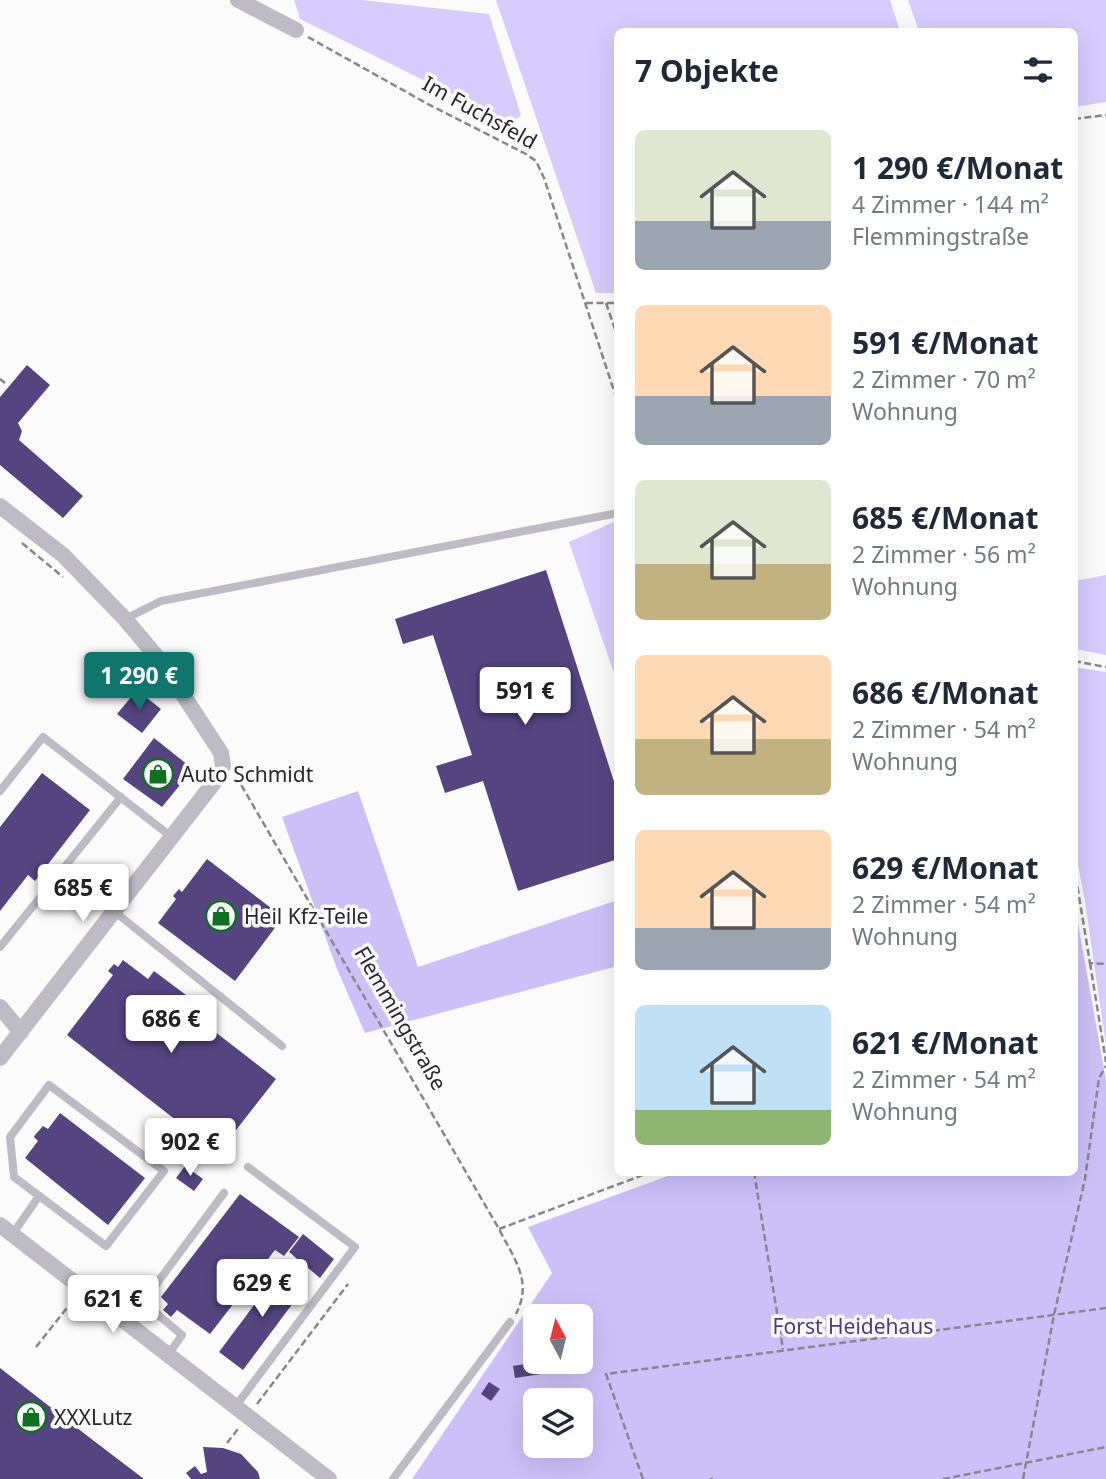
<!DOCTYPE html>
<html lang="de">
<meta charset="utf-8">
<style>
body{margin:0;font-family:"Noto Sans",sans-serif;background:#f6f6f7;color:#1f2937;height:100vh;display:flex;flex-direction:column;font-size:26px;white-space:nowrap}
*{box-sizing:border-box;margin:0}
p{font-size:23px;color:#747a83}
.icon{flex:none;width:38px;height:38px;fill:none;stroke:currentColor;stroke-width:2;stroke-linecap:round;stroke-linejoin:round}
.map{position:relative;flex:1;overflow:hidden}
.panel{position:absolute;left:614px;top:28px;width:464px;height:1148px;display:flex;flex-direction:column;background:#fff;border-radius:10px;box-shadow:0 7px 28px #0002}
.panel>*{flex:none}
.needle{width:46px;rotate:353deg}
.fabs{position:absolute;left:523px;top:1304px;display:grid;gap:14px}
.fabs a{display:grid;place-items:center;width:70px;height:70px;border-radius:10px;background:#fff;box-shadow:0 7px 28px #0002;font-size:35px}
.price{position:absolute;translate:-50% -60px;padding:0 16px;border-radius:7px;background:#fff;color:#222;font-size:23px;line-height:46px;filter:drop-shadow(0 2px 4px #0008)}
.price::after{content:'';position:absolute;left:50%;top:42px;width:21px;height:16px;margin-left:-10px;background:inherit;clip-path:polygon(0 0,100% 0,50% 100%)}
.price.active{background:#0f766e;color:#fff}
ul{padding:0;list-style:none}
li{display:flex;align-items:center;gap:21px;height:175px;padding:0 21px}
li span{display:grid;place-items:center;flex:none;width:196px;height:140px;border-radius:10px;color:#555}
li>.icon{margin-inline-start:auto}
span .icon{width:84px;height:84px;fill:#fffc;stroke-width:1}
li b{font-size:30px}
h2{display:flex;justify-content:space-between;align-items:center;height:84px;padding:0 21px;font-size:30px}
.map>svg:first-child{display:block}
.green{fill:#d7ccfd}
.forest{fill:#cdc0f8;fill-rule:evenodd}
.building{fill:#554480}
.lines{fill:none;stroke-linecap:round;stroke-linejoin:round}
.path{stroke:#88878c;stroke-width:2.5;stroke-dasharray:7 3.5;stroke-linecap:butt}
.lane{stroke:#bebbc6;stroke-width:8}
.street{stroke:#bebbc6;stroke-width:16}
.labels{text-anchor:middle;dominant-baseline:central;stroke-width:7;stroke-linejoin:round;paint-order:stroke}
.street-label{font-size:21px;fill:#28262f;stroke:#fbfbfb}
.poi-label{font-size:21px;fill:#28262f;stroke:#fbfbfb;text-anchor:start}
.park-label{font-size:21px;fill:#513787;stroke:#fbfbfb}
</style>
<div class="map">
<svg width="1106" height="1479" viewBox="0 0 1106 1479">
<rect width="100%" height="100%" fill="#fbfbfb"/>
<g class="green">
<path d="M294,0H362L489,14L521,115L512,124L300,19Z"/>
<path d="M496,0H890L900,31L618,32V293H596Z"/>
<path d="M908,0H1106V102L1075,107L1074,32L919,31Z"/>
<path d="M618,520V685L569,542Z"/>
<path d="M1106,575V655L1075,649V581Z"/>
<path d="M1074,667L1106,672V1046L1085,901L1075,849Z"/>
</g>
<g class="forest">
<path d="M358,791L418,967L618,900V966L365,1033L337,969L282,817Z"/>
<path d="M1075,907L1106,1080V1479H412L552,1273L528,1227L676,1173L1074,1172ZM536,1316H581V1362H536ZM536,1400H581V1446H536Z"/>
</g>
<g class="building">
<path d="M27,365L50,385L18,423L22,431L19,440L83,496L63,518L0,465V397Z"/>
<path d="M546,570L618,794V859L518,891L483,781L445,793L436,766L472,755L433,635L403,644L395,619Z"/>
<path d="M137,690L161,709L142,733L117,714Z"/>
<path d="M154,738L193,769L162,807L123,779Z"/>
<path d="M42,773L90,810L35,881L28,875L0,911V827Z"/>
<path d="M207,859L275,911L280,921L235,981L158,923L176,899L173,896L179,889L182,892Z"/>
<path d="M123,960L148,979L154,971L186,995L179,1004L276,1079L218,1153L67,1035L113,975L108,971L114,964L118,967Z"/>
<path d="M60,1113L145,1178L108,1225L25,1158L38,1141L34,1137L35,1135L43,1126L48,1129Z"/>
<path d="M185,1166L203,1179L194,1191L176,1178Z"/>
<path d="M240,1194L299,1237L284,1256L275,1250L210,1334L177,1310L171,1317L163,1310L168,1304L161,1297Z"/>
<path d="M303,1234L334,1259L320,1278L289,1252Z"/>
<path d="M281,1269L305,1287L243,1370L219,1352Z"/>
<path d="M558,1304L563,1312L556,1316H546L551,1313L549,1310Z"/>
<path d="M545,1362H561L549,1369L547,1365L548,1373L515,1378L513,1366L531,1363V1367L547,1365Z"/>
<path d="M0,1368L94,1441L144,1479H0Z"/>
<path d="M489,1382L500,1389L491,1401L481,1394Z"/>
<path d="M203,1447L223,1448L241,1454L258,1472L260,1479H191L186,1473L195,1466L201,1474L207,1472Z"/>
</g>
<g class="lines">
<g class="path">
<path d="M308,37L426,103L526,154L536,161L544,178L618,403"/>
<path d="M1074,119L1106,115"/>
<path d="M586,303H618"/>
<path d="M606,303L618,338"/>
<path d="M0,379L5,383"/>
<path d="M22,543L63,577"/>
<path d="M1074,661L1106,667"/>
<path d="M236,776L499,1229C514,1259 533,1281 516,1314"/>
<path d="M1074,866L1090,963L1106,964"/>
<path d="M1090,963L1106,1062"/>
<path d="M754,1172L783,1349"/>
<path d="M499,1229L651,1172"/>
<path d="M36,1347L74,1299"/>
<path d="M257,1404L348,1284"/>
<path d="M227,1443L238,1429"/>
<path d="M643,1479L606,1374L1106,1308"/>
<path d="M710,1479H713"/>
<path d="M943,1479L1106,1447"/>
<path d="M1023,1479L1054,1315L1085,1179L1099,1078L1106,1066"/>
</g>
<g class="lane">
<path d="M125,619L161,601L618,513"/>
<path d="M0,791L43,737L173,838"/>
<path d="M115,912L282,1046"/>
<path d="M0,947L121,797"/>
<path d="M49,1085L164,1171L106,1246L14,1177L10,1137Z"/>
<path d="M12,1235L39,1196"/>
<path d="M168,1355L182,1335L143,1302L224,1193"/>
<path d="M235,1407L355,1247L248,1167"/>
<path d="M393,1479L510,1322"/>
</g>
<g class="street">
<path d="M238,0L296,30"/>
<path d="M0,506L63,555L125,619L163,664L221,753L223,765L219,776L0,1058"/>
<path d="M0,1007L21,1032"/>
<path d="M0,1225L329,1479"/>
</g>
</g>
<defs>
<g id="shop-ring" transform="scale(1.575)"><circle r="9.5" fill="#fbfbfb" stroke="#0d7121" stroke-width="1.5"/><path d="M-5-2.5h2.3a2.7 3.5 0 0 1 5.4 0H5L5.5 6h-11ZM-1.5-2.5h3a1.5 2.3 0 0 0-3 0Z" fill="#0d7121"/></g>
</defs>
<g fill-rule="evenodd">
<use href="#shop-ring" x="158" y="774"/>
<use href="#shop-ring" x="221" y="916"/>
<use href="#shop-ring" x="31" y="1417"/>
</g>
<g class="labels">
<g class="street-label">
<text transform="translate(480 112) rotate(29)">Im Fuchsfeld</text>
<text transform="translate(401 1018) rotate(60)">Flemmingstraße</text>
</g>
<g class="poi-label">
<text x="181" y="774">Auto Schmidt</text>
<text x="244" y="916">Heil Kfz-Teile</text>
<text x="54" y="1417">XXXLutz</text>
</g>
<g class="park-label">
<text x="853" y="1326">Forst Heidehaus</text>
</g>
</g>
</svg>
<div class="fabs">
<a><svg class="needle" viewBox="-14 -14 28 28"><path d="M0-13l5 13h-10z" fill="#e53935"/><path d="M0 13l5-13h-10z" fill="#747a83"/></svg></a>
<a><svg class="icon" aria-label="layers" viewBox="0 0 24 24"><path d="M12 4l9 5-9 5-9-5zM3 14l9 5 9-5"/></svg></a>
</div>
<b class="price active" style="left:139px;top:712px">1 290 €</b>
<b class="price" style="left:525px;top:727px">591 €</b>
<b class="price" style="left:83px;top:924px">685 €</b>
<b class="price" style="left:171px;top:1055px">686 €</b>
<b class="price" style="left:190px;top:1178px">902 €</b>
<b class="price" style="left:262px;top:1319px">629 €</b>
<b class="price" style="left:113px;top:1335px">621 €</b>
<section class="panel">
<h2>7 Objekte<svg class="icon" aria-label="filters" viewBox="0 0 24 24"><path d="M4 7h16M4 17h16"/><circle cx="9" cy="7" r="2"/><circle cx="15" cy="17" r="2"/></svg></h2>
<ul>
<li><span style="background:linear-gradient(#dfe7d0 65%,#9aa5b1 0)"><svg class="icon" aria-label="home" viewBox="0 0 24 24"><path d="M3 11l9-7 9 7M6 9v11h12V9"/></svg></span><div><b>1 290 €/Monat</b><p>4 Zimmer · 144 m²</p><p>Flemmingstraße</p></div></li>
<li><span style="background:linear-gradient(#ffd9b3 65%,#9aa5b1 0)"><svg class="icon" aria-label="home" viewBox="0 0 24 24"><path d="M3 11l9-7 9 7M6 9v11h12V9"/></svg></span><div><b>591 €/Monat</b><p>2 Zimmer · 70 m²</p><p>Wohnung</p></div></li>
<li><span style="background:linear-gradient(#dfe7d0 60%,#c2b280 0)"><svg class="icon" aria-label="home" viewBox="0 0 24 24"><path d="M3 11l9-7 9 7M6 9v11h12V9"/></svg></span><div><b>685 €/Monat</b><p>2 Zimmer · 56 m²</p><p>Wohnung</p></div></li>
<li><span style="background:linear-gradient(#ffd9b3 60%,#c2b280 0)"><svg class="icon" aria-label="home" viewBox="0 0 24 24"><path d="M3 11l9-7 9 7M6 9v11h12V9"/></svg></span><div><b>686 €/Monat</b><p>2 Zimmer · 54 m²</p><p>Wohnung</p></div></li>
<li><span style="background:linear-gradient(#ffd9b3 70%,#9aa5b1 0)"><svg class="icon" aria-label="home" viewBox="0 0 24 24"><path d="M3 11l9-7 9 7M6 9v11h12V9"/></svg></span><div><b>629 €/Monat</b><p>2 Zimmer · 54 m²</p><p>Wohnung</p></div></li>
<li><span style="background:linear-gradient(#bfe0f5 75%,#8fb573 0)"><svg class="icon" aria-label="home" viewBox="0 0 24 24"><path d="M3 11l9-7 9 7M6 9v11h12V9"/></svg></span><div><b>621 €/Monat</b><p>2 Zimmer · 54 m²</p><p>Wohnung</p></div></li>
</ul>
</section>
</div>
